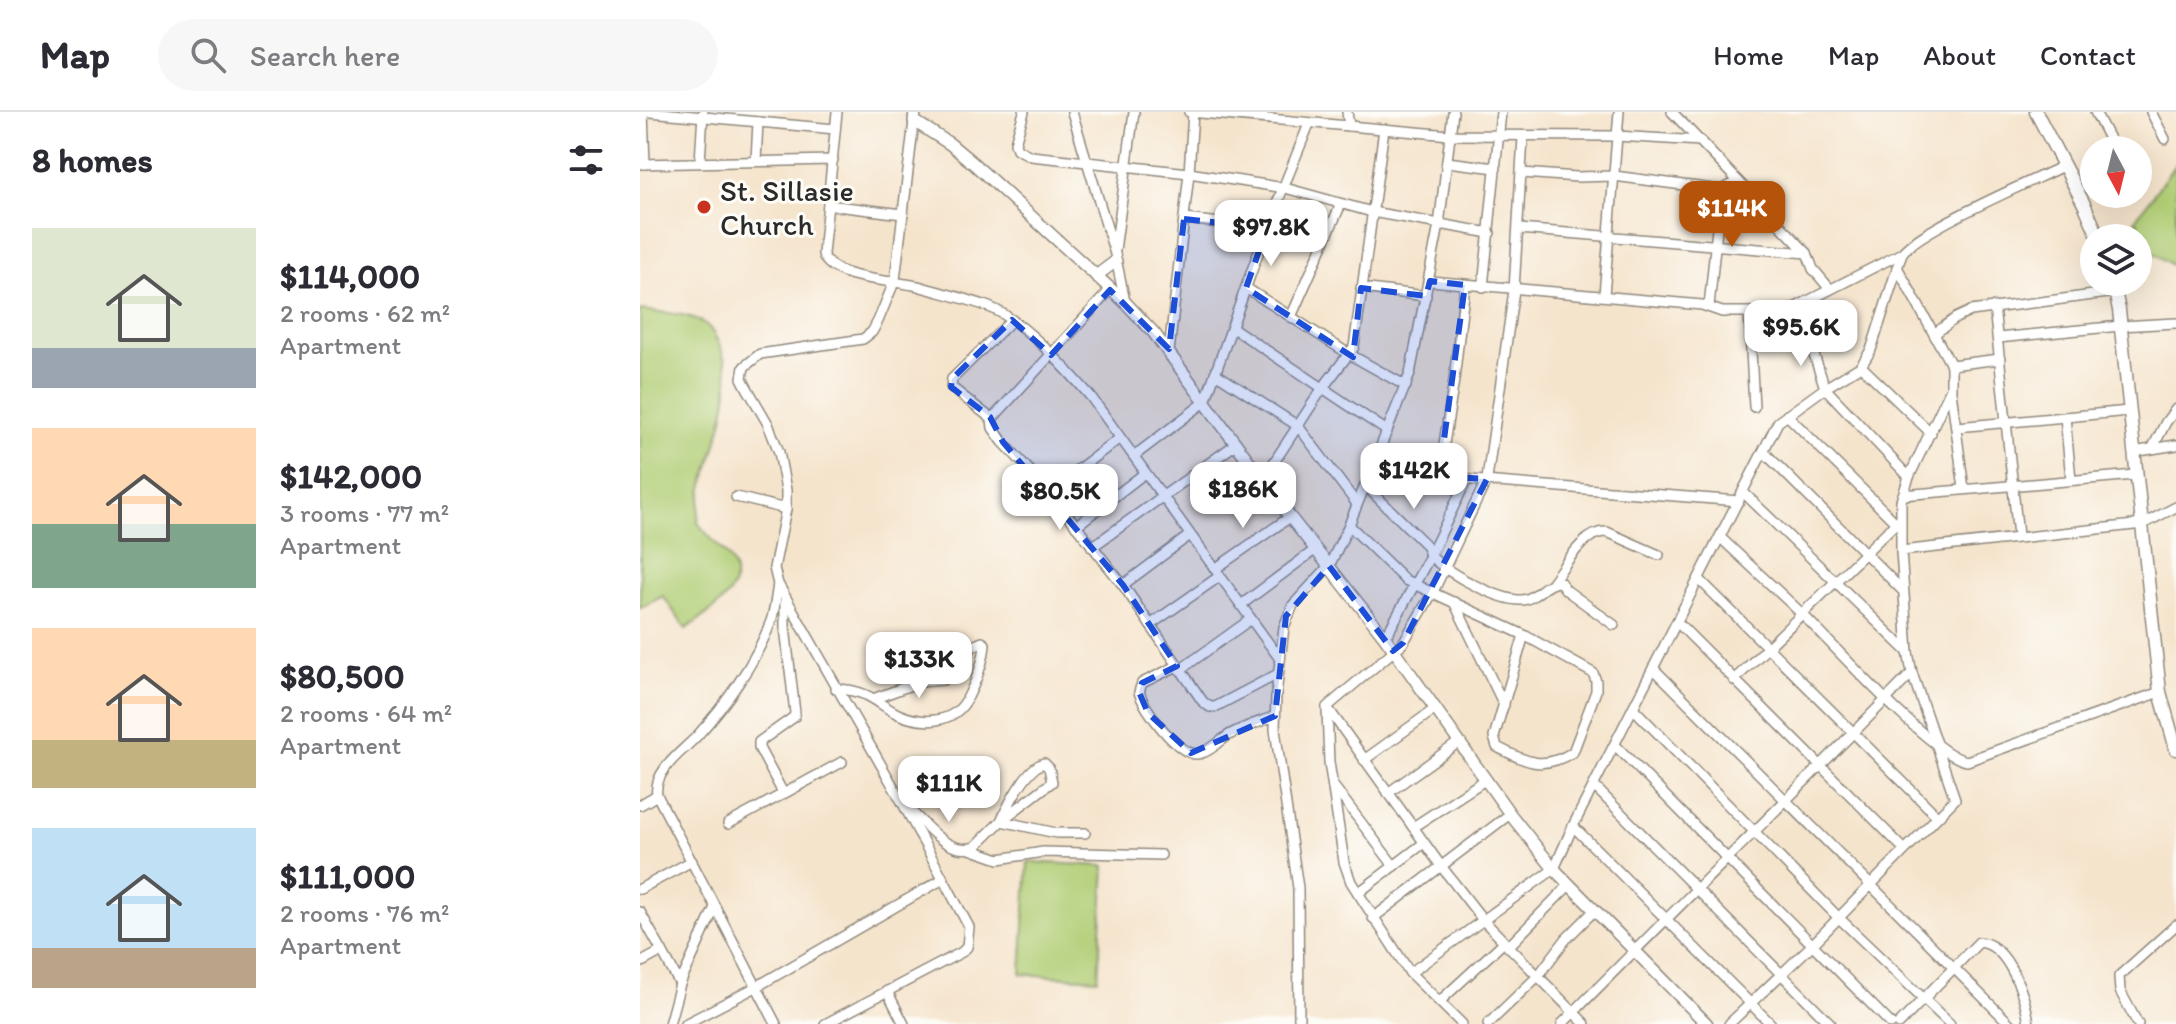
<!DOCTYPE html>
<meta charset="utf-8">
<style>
body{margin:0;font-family:Itim,sans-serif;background:#f7f7f7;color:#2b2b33;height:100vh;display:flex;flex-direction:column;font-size:30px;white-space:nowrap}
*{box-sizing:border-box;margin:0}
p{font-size:26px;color:#7c7c81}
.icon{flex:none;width:44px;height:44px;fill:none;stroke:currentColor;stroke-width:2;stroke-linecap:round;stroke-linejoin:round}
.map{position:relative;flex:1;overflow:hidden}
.panel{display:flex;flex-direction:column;background:#fff;width:640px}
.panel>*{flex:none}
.needle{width:52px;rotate:173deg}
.buttons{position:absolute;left:1440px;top:24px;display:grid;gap:16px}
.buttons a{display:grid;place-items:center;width:72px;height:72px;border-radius:50%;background:#fff;box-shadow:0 8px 32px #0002;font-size:40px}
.price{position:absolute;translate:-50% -68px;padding:0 18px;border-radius:16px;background:#fff;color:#222;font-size:26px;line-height:52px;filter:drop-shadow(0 2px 4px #0008)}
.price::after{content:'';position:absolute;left:50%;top:48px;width:24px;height:18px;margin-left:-12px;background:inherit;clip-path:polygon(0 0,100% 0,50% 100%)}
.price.active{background:#b45309;color:#fff}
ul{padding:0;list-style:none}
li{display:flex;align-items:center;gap:24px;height:200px;padding:0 32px}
li span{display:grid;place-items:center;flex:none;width:224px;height:160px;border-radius:0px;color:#555}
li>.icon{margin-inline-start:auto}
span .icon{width:96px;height:96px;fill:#fffc;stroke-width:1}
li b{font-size:34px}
h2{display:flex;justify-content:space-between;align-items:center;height:96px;padding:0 32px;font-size:34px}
header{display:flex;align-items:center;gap:48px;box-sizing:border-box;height:112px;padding:0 40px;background:#fff;border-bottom:2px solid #e1e1e2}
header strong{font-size:38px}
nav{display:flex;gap:44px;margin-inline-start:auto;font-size:28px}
.search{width:560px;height:72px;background:#f7f7f7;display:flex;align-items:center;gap:20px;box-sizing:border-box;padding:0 28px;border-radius:44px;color:#7c7c81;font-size:30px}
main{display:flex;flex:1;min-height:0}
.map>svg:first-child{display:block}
.green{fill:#b0cd74;stroke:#6e7c50;stroke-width:2}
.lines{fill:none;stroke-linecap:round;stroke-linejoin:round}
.minor-casing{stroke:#90887c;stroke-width:12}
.major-casing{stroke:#90887c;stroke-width:14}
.highway-casing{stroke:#90887c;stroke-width:15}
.minor{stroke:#fff;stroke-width:9}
.major{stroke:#fff;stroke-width:11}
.highway{stroke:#fff;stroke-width:12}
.marked{fill:#1d4ed8;fill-opacity:0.2;stroke:#1d4ed8;stroke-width:6;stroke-dasharray:16 10;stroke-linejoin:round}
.poi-dot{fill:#c8321e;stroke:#fdfcf7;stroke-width:3}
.labels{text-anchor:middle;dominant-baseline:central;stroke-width:6;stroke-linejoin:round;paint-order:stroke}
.poi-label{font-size:30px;fill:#2b2b2b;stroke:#fdfcf7;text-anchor:start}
</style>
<header>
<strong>Map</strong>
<div class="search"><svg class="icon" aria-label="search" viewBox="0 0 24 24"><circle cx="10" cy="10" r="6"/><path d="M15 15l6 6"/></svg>Search here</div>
<nav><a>Home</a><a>Map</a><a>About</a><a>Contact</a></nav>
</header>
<main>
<section class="panel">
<h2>8 homes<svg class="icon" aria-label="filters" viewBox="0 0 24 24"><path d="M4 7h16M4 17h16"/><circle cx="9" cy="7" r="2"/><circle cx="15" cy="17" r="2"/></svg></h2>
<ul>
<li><span style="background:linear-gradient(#dfe7d0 75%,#9aa5b1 0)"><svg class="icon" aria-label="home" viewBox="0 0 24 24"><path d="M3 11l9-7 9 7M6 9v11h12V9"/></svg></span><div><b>$114,000</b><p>2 rooms · 62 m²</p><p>Apartment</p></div></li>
<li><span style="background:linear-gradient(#ffd9b3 60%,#7fa58c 0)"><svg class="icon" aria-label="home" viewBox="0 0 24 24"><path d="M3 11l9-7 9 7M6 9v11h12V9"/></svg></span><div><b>$142,000</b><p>3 rooms · 77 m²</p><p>Apartment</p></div></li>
<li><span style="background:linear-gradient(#ffd9b3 70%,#c2b280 0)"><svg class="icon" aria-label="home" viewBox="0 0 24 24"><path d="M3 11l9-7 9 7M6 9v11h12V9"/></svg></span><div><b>$80,500</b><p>2 rooms · 64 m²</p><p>Apartment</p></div></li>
<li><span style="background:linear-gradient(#bfe0f5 75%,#b9a48a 0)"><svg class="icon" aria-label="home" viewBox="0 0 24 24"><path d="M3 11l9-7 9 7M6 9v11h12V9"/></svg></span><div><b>$111,000</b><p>2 rooms · 76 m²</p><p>Apartment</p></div></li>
</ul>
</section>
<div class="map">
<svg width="1536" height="912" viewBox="0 0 1536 912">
<rect width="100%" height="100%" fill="#fdfcf7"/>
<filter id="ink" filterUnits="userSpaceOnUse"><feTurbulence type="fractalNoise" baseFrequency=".0125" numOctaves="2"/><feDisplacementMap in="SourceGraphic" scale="16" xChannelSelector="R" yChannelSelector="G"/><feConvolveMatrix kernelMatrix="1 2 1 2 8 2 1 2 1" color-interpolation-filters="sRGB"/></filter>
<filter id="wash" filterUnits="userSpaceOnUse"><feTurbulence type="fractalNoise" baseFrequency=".006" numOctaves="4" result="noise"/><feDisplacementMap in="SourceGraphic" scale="32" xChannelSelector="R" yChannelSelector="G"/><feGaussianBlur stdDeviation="1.8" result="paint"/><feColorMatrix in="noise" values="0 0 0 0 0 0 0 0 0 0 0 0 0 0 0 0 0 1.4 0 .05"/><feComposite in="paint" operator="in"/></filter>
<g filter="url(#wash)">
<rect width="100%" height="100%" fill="#f5e4cc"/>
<g class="green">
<path d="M1536,51V156L1498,130V126L1490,124L1499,111L1495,108Z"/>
<path d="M0,198C20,201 48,200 65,212C70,215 73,221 76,226C110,287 59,350 58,411C67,423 78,433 88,445C113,477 67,501 46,517L23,484L0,496Z"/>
<path d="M388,750L465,754L458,867L381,862Z"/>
</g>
</g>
<g filter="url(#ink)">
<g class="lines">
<g class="minor-casing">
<g id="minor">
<path d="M3,0L5,52"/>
<path d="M10,0L195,17"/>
<path d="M197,0L183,142C189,168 254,168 278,174C301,181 326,186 349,195C383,208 427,257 451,285L640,547"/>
<path d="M384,0L375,31L377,37L391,44L549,61L645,76L732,100L850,121"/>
<path d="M432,0L475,142L485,190"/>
<path d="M549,0L810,23L976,24L1061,29"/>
<path d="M707,0L709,14"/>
<path d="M1032,0L1167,141L1173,157L1190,177"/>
<path d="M1455,0L1475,38"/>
<path d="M1511,0L1525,27"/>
<path d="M883,25L874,178L847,367L793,480L763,531L687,595L801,754L843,808L945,912"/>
<path d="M116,49L118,10"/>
<path d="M60,50L63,1"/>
<path d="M807,50L856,56"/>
<path d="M0,52L193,48"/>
<path d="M882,61L937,65L974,64L1081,78L1098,70"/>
<path d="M188,93L263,102"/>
<path d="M544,107L627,116"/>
<path d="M879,117L1167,141"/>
<path d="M475,138L494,0"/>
<path d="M1257,155L1311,253V276L1269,365L1261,389V439"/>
<path d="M790,169L1062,193L1082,200H1146L1262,141C1280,117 1390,70 1423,54"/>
<path d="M843,175L861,0"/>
<path d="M606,176L709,242L766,274"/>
<path d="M721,176L786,184"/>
<path d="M470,178L352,307L353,316L363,330L409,379L483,473L563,590L570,595H575L638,562"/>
<path d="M964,183L979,0"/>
<path d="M1069,194L1081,78"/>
<path d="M1354,195L1378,424"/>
<path d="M1109,201L1114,295"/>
<path d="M651,205L701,92"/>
<path d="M593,216L747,319"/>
<path d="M1294,222L1316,206L1331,199L1476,180"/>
<path d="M1168,225L1185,276L1269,365"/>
<path d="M1358,226L1480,214L1536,211"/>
<path d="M529,240L549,61L553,0"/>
<path d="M1311,253L1360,247"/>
<path d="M1221,254L1291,321"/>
<path d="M575,261L658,314L717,392"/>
<path d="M1311,279L1324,377"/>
<path d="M1147,303L1255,410"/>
<path d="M1425,305L1431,367"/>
<path d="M352,307L311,275L312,267L372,208"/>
<path d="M1317,315L1489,299"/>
<path d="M1512,337L1526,310L1536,297"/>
<path d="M1124,340L1262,478"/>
<path d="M1493,340L1536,333"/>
<path d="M494,344L565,290L627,116L669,12"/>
<path d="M730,360L1099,389"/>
<path d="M799,364L814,268L825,173"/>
<path d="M623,367L682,277L714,235L744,17"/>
<path d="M725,373L786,433C788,437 788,441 791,444C804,460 867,494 887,487C899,483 906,470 920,470L926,478L974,513"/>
<path d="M409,379L480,326"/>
<path d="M1104,381L1268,540"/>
<path d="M1263,383L1495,363"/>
<path d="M96,385L146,397"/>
<path d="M709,413L765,468L884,523L953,561L956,569V579L933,640C902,659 887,650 857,635L854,625L884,523"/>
<path d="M436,414L505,361"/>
<path d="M1081,426C1108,452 1136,477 1162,502C1193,532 1292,644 1327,649L1520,580"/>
<path d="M452,435L596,332"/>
<path d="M575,457L650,405"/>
<path d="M1060,468L1297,704"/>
<path d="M912,470C925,454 944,418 967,420L1019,443"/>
<path d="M483,473L550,423"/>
<path d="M814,490L864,593"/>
<path d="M601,493L676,437"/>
<path d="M1037,510L1264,737"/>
<path d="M510,513L580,464"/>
<path d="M744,524L749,519L790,444L827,367"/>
<path d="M537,554L502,571L499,580C504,597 538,643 557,642C569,641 579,629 589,623C603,615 620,610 635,604"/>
<path d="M1013,556L1370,912"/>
<path d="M540,558L611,507"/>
<path d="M1094,568L1260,407"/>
<path d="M196,577C206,577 216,579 226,583C237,588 247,597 258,602C283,613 315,612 328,585C336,569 344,549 345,532L342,530L333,534L303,568L279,570L233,587"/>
<path d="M993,596L1198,805L1310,912"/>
<path d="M687,597L689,650L704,750L711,770L770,861L822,912"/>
<path d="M976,634L1251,912"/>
<path d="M724,648L795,597"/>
<path d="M954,674L1191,912"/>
<path d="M695,676L754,754"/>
<path d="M143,681L119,636V630L154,605L155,601L145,515V489"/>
<path d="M748,681L819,630"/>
<path d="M0,693L17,683"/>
<path d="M268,696C286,713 308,744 335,735L361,709L412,670L409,656L404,651C387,655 368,693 361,709"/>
<path d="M361,709L416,721H445"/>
<path d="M88,712L202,650"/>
<path d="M933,714L1131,912"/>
<path d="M773,715L845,668"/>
<path d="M330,737L359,747L403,740L521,743"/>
<path d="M0,777L52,749"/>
<path d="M718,781L784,731"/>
<path d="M0,800L40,872"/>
<path d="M733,806L870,702"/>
<path d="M868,835L929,773"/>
<path d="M0,851L22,839"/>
<path d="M770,861L914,757L933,714L1138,310L1185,276L1221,254L1231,238L1262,141"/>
<path d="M247,879L264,912"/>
<path d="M800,889L864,830"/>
<path d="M29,912L40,872L75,795"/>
<path d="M45,912L116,875L303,767"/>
<path d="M136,912L17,683C13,659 42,640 57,624C86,592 116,550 131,509C135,497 136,484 138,472"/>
<path d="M185,912L322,840L327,835L329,815L261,688L138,472L134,456L146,397V378L139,340L128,312L106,274L102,266L104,255L120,242L223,227L232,220L238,209L255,168L274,9"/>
<path d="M659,912L658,776L635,617L636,583L644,515L653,493L689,454L709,413L770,262L799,113L813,0"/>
<path d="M848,912L898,864L926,827L954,799"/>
<path d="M922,912C1038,794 1157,679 1272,561"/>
<path d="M1089,912L1172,833L1315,687L1272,561L1268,540L1261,439L1503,412L1536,395"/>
<path d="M1259,912L1339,830C1369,832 1386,887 1389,912"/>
<path d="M1498,912L1480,879L1479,864L1536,813"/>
</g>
</g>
<g class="major-casing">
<g id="major">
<path d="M275,0L274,9L310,32L334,52L485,190L514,221L650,405L744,524L870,702L914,757L1067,912"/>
<path d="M456,164L476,149"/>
</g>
</g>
<g class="highway-casing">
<g id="highway">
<path d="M1396,0L1445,94L1459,126"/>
<path d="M1473,170L1479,198L1520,580L1536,637"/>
</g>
</g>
<use href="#minor" class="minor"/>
<use href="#major" class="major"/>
<use href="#highway" class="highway"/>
</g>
</g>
<path class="marked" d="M544,107L627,116L606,176L713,245L721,176L786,184L790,169L825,173L799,364L847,367L763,531L753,539L689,454L646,504L635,604L551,641L508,601L499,580L502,571L537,554L483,473L363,330L350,305L311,275L312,267L372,208L411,243L470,178L529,237Z"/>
<circle class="poi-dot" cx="64" cy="95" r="8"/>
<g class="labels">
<g class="poi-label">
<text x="80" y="78">St. Sillasie<tspan x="80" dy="34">Church</tspan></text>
</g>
</g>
</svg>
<div class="buttons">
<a><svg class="needle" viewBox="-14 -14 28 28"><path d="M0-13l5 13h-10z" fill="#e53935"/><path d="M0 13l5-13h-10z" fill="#7c7c81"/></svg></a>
<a><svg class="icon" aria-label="layers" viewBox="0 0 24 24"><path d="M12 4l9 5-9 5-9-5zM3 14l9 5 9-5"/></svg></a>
</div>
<b class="price active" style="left:1092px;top:137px">$114K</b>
<b class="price" style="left:631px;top:156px">$97.8K</b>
<b class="price" style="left:1161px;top:256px">$95.6K</b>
<b class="price" style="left:774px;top:399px">$142K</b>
<b class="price" style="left:603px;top:418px">$186K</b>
<b class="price" style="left:420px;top:420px">$80.5K</b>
<b class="price" style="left:279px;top:588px">$133K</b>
<b class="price" style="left:309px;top:712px">$111K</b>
</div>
</main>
